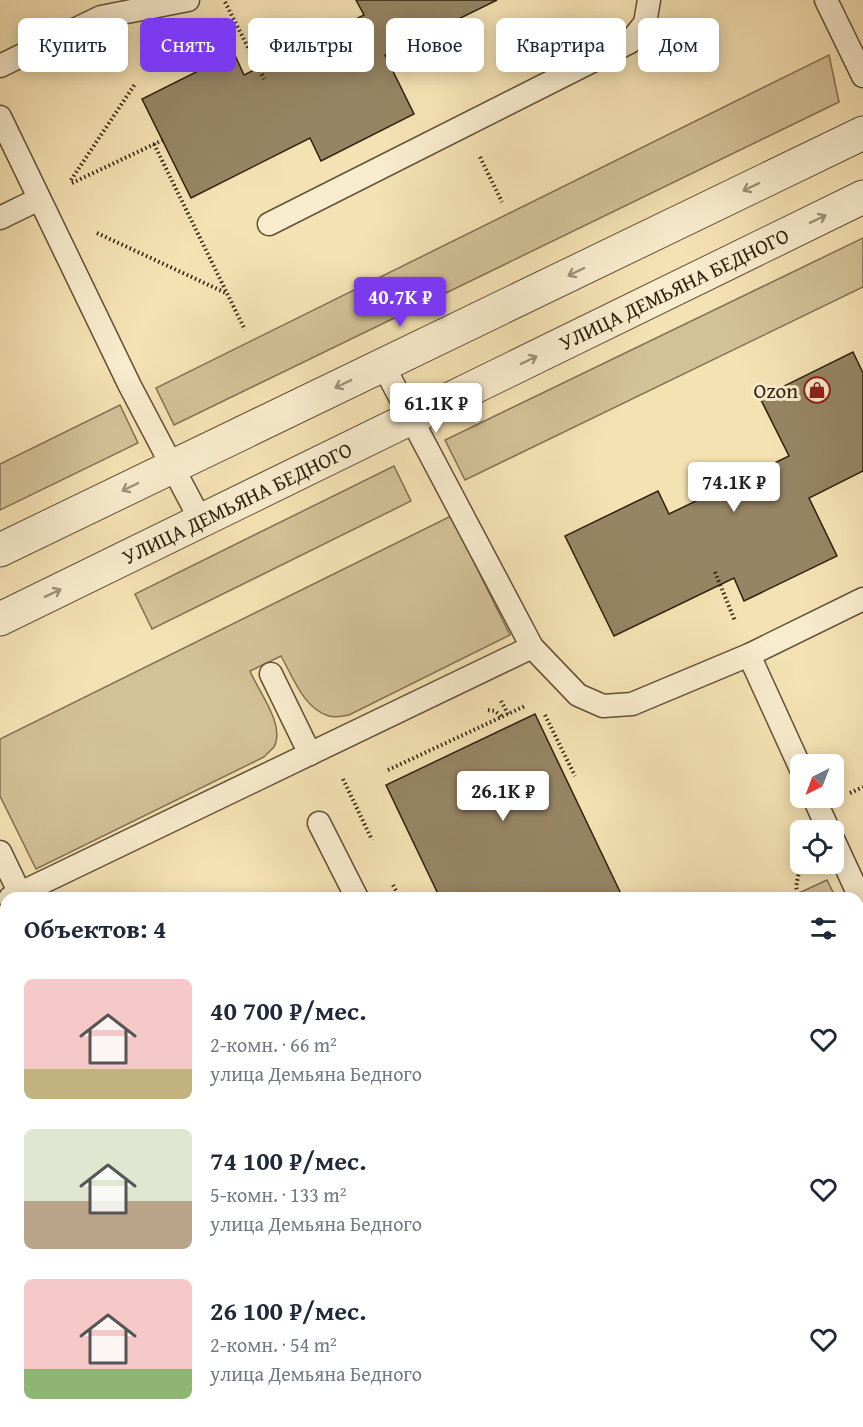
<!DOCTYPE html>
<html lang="ru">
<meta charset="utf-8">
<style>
body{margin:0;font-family:"Gentium Book Plus",serif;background:#f6f6f7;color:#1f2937;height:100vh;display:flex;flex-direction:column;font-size:22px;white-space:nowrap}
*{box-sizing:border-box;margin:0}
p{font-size:20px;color:#747a83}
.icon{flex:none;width:33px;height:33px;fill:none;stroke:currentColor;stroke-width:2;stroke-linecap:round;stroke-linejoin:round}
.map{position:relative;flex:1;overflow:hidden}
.panel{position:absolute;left:0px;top:892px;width:864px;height:536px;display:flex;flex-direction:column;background:#fff;border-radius:18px 18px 0 0;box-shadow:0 3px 15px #0003}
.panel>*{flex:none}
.banner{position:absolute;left:18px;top:18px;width:828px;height:54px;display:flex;gap:12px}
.needle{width:39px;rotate:222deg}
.fabs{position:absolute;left:790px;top:754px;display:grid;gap:12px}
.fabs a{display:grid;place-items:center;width:54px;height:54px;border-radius:9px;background:#fff;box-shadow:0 3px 15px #0003;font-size:30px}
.price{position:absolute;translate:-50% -51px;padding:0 14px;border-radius:6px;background:#fff;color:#222;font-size:20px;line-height:39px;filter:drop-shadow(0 2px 3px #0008)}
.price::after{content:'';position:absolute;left:50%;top:36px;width:18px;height:14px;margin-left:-9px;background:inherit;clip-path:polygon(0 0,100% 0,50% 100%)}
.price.current{background:#7c3aed;color:#fff}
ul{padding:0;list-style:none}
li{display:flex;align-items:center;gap:18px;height:150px;padding:0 24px}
li span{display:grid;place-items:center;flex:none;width:168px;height:120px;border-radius:9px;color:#555}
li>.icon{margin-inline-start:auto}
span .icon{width:72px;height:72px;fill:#fffc;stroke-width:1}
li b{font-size:26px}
h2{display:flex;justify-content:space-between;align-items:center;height:72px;padding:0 24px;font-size:26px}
.chip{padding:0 21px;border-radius:9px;background:#fff;box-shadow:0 3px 15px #0003;font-size:21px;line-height:54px}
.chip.current{background:#7c3aed;color:#fff}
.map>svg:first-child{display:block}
.green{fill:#d3c197;stroke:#817053;stroke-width:1.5}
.building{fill:#968564;stroke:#2f200f;stroke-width:1.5}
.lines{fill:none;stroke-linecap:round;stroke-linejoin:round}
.service-casing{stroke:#605038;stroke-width:25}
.tertiary-casing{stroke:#605038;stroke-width:35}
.path{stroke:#2f200f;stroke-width:4;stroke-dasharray:1.5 3;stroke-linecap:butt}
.service{stroke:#f8ecce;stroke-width:22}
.tertiary{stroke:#f8ecce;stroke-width:33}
.oneway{stroke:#9e9078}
.labels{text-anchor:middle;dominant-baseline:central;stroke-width:6;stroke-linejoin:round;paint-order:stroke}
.street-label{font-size:21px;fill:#2f200f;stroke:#f8ecce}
.poi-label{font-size:21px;fill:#2f200f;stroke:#f8ecce;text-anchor:end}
</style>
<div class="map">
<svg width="863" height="1427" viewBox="0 0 863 1427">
<rect width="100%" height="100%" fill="#f5e2b3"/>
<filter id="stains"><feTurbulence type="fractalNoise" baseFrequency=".00333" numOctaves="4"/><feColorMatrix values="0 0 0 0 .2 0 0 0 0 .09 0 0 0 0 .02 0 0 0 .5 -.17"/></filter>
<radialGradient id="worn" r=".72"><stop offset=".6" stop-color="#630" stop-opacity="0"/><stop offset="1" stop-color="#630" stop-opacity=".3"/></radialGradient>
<g class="green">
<path d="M829,55L839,102L174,425L156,388Z"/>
<path d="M863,238V287L465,480L445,440Z"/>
<path d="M120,405L138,443L0,510V464Z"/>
<path d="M394,466L411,501L152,629L135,594Z"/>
<path d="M451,516L510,635L349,715C343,716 335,718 329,716C304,709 293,677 281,656L250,671C258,691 286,725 274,747C271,750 267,754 264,757L36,869L0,796V739Z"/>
<path d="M827,880L836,898H788Z"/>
<path d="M858,944L863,954V1088L858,1091Z"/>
<path d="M858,1250L863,1255V1341L858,1330Z"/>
</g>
<g class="building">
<path d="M356,0H497L385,55L414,114L321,161L310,138L191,198L142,99L234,53L244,75L364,15Z"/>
<path d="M853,352L863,373V471L809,498L837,556L744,601L734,578L614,636L565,536L658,491L669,514L789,456L760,398Z"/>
<path d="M535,714L623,898H440L386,785Z"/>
</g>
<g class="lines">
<g class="service-casing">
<g id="service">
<path d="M826,0L863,76"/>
<path d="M0,66L101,17L188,0"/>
<path d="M0,117L130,386L201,521"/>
<path d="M0,218L39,199"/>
<path d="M269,224L630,42L645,23L649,0"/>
<path d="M383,365L532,647L578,695L603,706L632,704L749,655L863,599"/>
<path d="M749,655L801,769"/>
<path d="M271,674L310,754"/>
<path d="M814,798L829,831"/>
<path d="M319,823L357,898"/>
<path d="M834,841L863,904"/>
<path d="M0,852L22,898"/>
<path d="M10,898L532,647"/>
<path d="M858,1124L863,1121"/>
<path d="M0,1155L6,1168"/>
<path d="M0,1276L6,1274"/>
<path d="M858,1381L863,1391"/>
<path d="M75,1422L78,1427"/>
<path d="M272,1422L275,1427"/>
<path d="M618,1427L629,1422"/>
</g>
</g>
<g class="tertiary-casing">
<g id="tertiary">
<path d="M0,550L863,133"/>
<path d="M0,619L863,197"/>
</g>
</g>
<g class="path">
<path d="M225,2L264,79"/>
<path d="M154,144L245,330"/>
<path d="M480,157L502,202"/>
<path d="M71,180L135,84"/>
<path d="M72,183L163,140"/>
<path d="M97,233L226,293"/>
<path d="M715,572L735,621"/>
<path d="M501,701L508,714"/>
<path d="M488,710L495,711L502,717"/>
<path d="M545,715L575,776"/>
<path d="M388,770L525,706"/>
<path d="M343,779L372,840"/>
<path d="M850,793L863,787"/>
<path d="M393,885L400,898"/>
<path d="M799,898L796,887L801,861"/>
<path d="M0,1067L6,1071"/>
</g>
<use href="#service" class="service"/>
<use href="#tertiary" class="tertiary"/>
</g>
<defs><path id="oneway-shaft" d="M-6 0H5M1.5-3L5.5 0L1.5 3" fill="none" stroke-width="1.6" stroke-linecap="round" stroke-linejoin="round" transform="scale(1.5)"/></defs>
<g class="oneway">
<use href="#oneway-shaft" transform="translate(751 187) rotate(154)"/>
<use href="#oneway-shaft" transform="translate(818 219) rotate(-26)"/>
<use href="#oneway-shaft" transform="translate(576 272) rotate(154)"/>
<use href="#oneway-shaft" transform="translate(529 360) rotate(-26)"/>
<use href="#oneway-shaft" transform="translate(343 384) rotate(154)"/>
<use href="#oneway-shaft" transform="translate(130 487) rotate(154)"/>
<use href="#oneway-shaft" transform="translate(53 593) rotate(-26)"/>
</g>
<defs>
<g id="shop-ring" transform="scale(1.35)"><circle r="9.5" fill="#f8ecce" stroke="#8f2418" stroke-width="1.5"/><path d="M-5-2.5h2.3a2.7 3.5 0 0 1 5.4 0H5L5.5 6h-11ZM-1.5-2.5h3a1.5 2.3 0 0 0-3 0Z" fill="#8f2418"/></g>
</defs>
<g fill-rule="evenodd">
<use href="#shop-ring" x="817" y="390"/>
</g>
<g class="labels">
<g class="street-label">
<text transform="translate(674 289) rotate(-26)">УЛИЦА ДЕМЬЯНА БЕДНОГО</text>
<text transform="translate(237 503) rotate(-26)">УЛИЦА ДЕМЬЯНА БЕДНОГО</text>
</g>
<g class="poi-label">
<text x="798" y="390">Ozon</text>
</g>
</g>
<rect width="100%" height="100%" filter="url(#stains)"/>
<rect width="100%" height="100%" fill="url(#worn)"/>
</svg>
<div class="fabs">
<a><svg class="needle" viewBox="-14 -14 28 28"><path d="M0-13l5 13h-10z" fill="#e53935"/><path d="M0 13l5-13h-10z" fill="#747a83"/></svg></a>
<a><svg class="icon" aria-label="locate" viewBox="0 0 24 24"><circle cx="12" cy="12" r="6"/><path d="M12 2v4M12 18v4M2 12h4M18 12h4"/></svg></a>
</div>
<b class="price current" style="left:400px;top:328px">40.7K ₽</b>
<b class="price" style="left:436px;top:434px">61.1K ₽</b>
<b class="price" style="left:734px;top:513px">74.1K ₽</b>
<b class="price" style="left:503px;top:822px">26.1K ₽</b>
<div class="banner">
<a class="chip">Купить</a>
<a class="chip current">Снять</a>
<a class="chip">Фильтры</a>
<a class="chip">Новое</a>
<a class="chip">Квартира</a>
<a class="chip">Дом</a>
</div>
<section class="panel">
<h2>Объектов: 4<svg class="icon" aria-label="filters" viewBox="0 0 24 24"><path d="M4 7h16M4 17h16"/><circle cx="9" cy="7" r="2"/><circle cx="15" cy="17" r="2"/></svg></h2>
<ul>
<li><span style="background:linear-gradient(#f6c9c9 75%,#c2b280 0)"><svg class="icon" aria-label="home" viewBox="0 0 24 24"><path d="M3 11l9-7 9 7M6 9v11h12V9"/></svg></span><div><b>40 700 ₽/мес.</b><p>2-комн. · 66 m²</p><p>улица Демьяна Бедного</p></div><svg class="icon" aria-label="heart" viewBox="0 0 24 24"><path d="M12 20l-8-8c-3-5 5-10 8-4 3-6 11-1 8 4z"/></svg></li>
<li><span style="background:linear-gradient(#dfe7d0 60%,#b9a48a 0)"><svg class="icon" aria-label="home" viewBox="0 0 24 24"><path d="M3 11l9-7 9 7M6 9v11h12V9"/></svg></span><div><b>74 100 ₽/мес.</b><p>5-комн. · 133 m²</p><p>улица Демьяна Бедного</p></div><svg class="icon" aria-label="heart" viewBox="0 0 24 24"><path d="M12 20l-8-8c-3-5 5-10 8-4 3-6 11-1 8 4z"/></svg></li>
<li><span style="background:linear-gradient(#f6c9c9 75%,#8fb573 0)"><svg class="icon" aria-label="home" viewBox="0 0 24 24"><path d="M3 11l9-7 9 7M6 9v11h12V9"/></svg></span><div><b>26 100 ₽/мес.</b><p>2-комн. · 54 m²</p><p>улица Демьяна Бедного</p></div><svg class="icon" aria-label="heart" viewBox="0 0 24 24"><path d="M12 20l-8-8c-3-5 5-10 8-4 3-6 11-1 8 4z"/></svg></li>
</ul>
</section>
</div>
